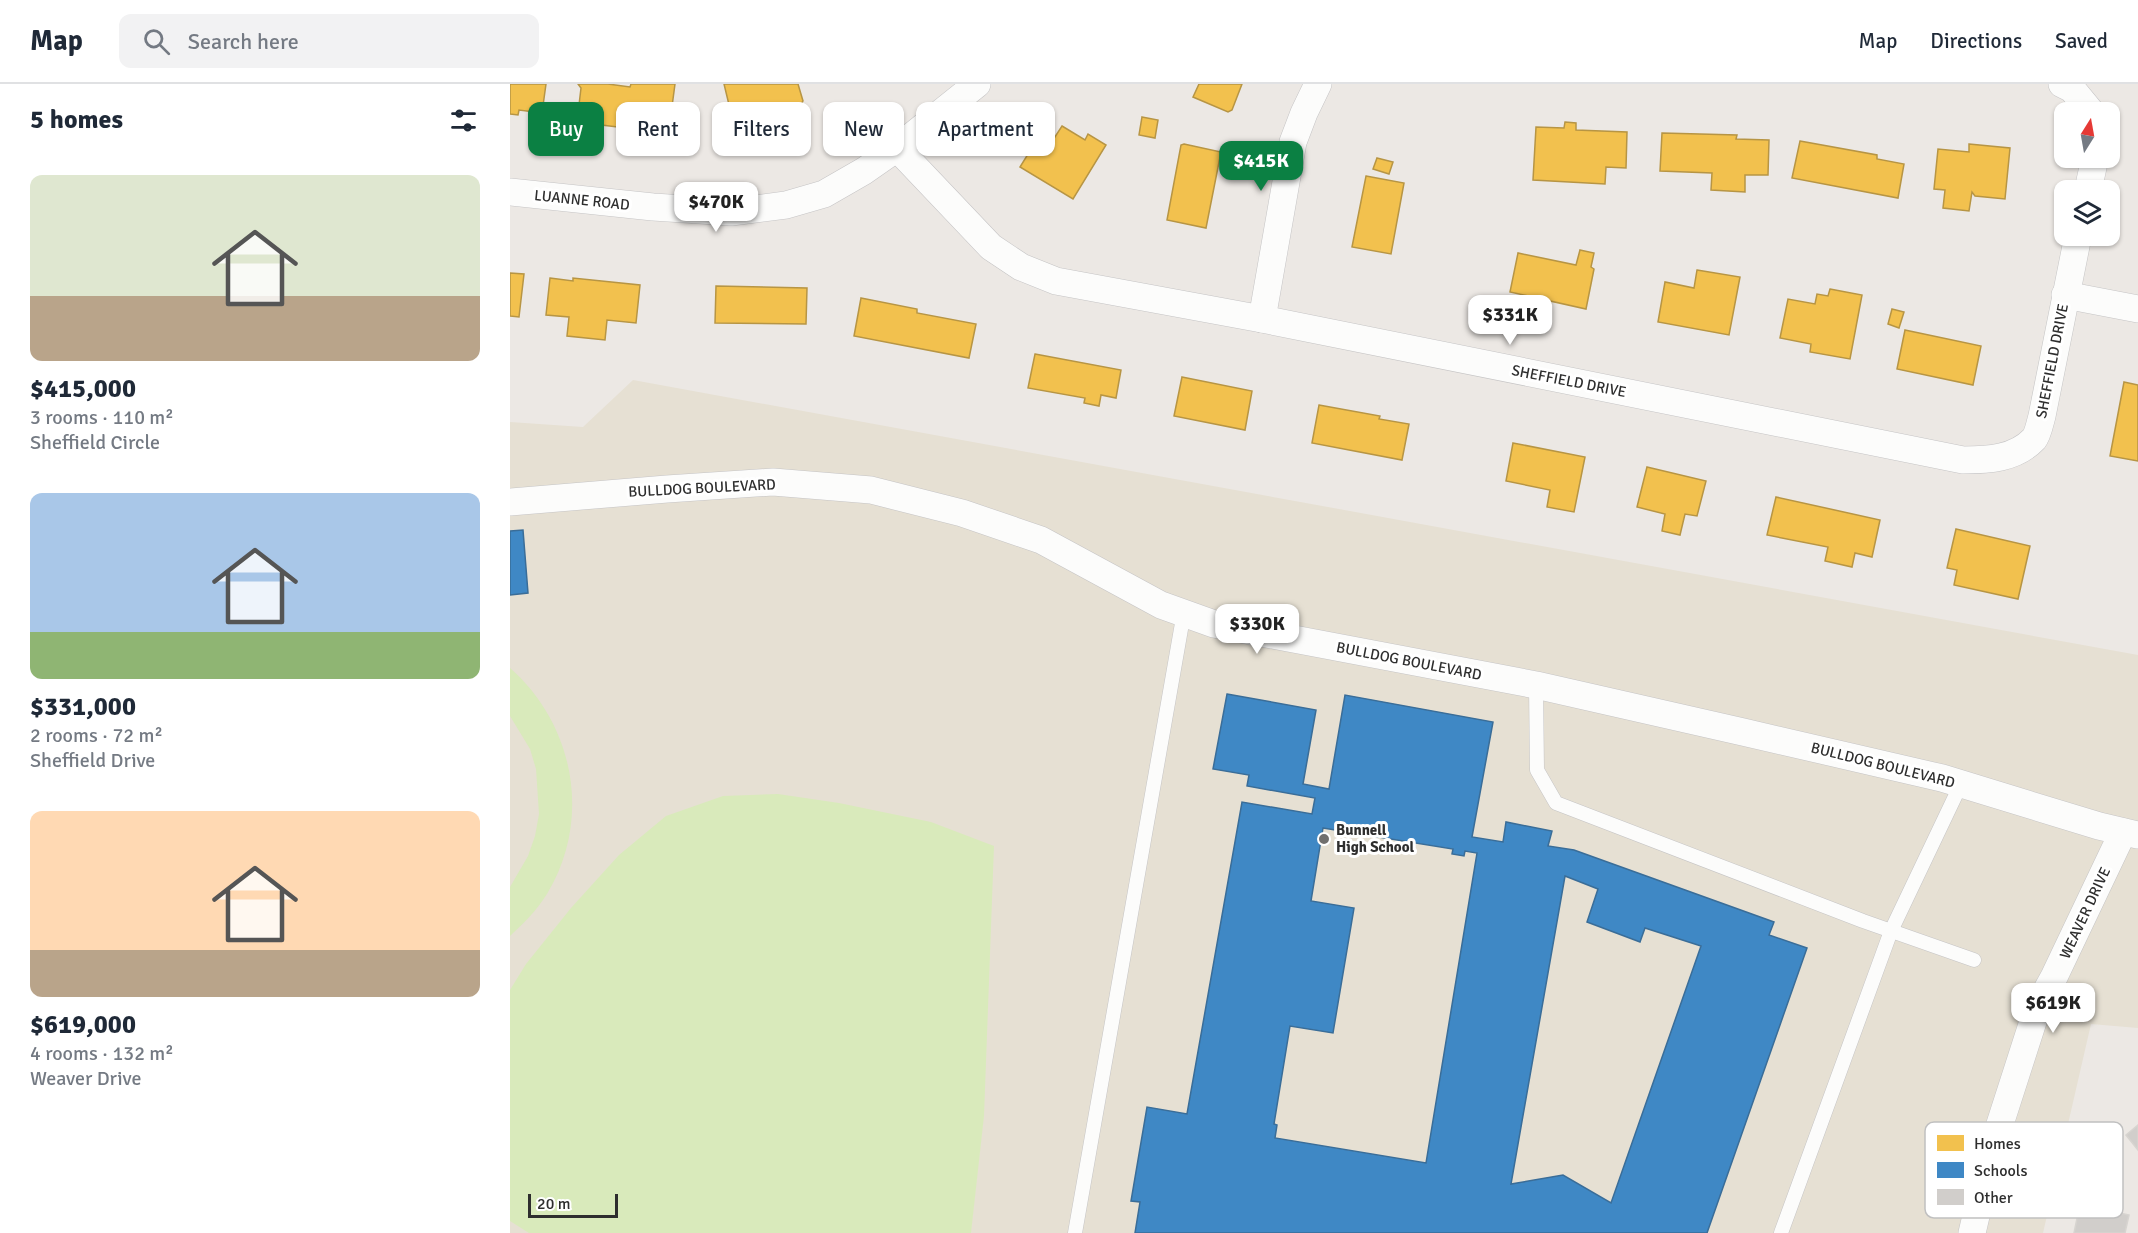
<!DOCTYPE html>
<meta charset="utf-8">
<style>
body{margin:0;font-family:Signika,sans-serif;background:#f2f2f3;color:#1f2937;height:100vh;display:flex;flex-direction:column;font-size:22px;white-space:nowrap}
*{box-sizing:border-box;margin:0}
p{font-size:20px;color:#747a83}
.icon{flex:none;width:33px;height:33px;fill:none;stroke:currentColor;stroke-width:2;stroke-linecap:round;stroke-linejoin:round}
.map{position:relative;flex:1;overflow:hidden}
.side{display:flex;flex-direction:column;background:#fff;width:510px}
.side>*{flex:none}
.hud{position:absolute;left:18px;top:18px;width:570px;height:54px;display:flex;gap:12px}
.needle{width:39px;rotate:11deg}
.buttons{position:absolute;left:1544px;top:18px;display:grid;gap:12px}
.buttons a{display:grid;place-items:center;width:66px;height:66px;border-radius:12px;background:#fff;box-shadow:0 2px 4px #0004;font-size:30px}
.scale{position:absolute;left:18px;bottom:15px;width:90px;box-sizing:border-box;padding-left:6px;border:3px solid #2e2e2e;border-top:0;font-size:16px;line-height:21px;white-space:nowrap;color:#2e2e2e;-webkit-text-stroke:4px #fff;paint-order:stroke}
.price{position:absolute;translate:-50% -51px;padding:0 14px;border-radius:12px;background:#fff;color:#222;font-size:20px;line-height:39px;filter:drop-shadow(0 2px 3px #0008)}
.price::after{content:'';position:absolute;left:50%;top:36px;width:18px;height:14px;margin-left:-9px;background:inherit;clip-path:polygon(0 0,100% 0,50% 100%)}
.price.on{background:#0b8043;color:#fff}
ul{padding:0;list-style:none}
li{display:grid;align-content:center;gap:12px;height:318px;padding:0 30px}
li span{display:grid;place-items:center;height:186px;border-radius:12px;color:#555}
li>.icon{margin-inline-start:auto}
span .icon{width:108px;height:108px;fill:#fffc;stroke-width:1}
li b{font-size:26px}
h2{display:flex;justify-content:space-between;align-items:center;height:72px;padding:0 30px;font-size:26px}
.chip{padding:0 21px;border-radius:12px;background:#fff;box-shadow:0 2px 4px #0004;font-size:21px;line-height:54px}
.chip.on{background:#0b8043;color:#fff}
header{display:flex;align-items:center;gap:36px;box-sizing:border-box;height:84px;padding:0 30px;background:#fff;border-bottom:2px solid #e0e1e3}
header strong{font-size:28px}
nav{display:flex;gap:33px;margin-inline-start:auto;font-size:21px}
.search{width:420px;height:54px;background:#f2f2f3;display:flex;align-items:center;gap:15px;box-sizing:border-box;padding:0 21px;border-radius:12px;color:#747a83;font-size:22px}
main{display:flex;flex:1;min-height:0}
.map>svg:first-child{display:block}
.education{fill:#e6e0d3}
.pitch{fill:#d9eabb}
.homes{fill:#f2c14e;stroke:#b79544;stroke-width:1.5}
.schools{fill:#3f88c5;stroke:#3a6d98;stroke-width:1.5;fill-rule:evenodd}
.building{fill:#d1cecb;stroke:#d7d4d0;stroke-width:1.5}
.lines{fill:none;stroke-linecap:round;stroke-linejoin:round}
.lane-casing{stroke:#c5c4c5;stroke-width:15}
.street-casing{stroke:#c5c4c5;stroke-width:28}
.lane{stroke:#fcfcfb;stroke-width:14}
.street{stroke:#fcfcfb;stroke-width:27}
.poi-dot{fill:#706f6e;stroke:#fff;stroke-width:2}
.labels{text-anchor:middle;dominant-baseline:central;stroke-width:6;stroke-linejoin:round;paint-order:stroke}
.street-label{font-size:15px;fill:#2e2e2e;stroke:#fff}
.poi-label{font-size:15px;font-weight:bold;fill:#2e2e2e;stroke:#fff;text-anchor:start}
.key{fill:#fff;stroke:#c0c0c0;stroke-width:1.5}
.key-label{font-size:16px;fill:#2e2e2e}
</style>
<header>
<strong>Map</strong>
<div class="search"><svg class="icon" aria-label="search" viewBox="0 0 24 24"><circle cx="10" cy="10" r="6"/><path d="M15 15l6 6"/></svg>Search here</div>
<nav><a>Map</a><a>Directions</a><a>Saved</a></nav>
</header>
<main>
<section class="side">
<h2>5 homes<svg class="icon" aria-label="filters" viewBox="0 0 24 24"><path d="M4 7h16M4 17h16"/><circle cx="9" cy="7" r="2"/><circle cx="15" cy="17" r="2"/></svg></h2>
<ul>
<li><span style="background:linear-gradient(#dfe7d0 65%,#b9a48a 0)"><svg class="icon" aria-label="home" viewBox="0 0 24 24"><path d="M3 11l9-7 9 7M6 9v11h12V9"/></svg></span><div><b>$415,000</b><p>3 rooms · 110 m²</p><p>Sheffield Circle</p></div></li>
<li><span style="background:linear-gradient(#a9c7e8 75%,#8fb573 0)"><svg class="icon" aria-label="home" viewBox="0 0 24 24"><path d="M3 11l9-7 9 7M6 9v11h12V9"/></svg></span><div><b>$331,000</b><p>2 rooms · 72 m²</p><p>Sheffield Drive</p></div></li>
<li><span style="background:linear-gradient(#ffd9b3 75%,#b9a48a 0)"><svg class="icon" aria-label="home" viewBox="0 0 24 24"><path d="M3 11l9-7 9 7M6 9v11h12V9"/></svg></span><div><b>$619,000</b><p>4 rooms · 132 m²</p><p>Weaver Drive</p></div></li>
</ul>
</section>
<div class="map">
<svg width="1628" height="1149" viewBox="0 0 1628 1149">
<rect width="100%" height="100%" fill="#ece8e4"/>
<path class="education" d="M123,296L1628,571V944L1581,940L1533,1149H0V338L73,343Z"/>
<g class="pitch">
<path d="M0,584C65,641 82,736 37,810C27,826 14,839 0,852V803L18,772L25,752L29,730L26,685L20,665L0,632Z"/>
<path d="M268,710L329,719L421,738L484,762L474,1032L461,1149H19L0,1137V906L16,880L61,824L109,771L156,732L213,712Z"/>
</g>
<g class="homes">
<path d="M0,0H36L32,29L9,26L8,31L0,30Z"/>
<path d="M68,0H98L120,3L121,0H165L159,45L128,41L124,45L67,38L71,4Z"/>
<path d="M214,0H288L293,17L291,20L253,30L251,22L221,29Z"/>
<path d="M689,0H732L722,26L718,28L683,13Z"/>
<path d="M632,33L648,36L645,54L629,51Z"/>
<path d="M1055,38L1066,39V46L1117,48L1116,84L1096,83L1095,100L1023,96L1026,43L1054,44Z"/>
<path d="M552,42L575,56L578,50L596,61L563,115L510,83L531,49L543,56Z"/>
<path d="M1152,49L1227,51L1226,55L1259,56L1258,91H1235V108L1201,106L1202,89L1150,87Z"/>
<path d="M1290,57L1367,71V75L1394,80L1388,114L1282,94Z"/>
<path d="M674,60L711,68L696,144L657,136L671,61Z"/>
<path d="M1459,60L1500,64L1495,115L1465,112L1462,108L1459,127L1433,124L1435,106L1424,105L1428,65L1459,68Z"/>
<path d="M867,74L883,78L879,90L863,85Z"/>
<path d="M856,92L894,99L881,170L842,163Z"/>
<path d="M1070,166L1084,169L1081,183L1084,185L1076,225L1000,208L1008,169L1066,181Z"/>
<path d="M1187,186L1230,193L1219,251L1148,238L1155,198L1184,204Z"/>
<path d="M0,189L14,190L9,233L0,232Z"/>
<path d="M40,194L63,197V194L130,201L126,239L97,236L95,256L57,252L59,233L36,231Z"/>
<path d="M206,202L297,204L296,240L205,239Z"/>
<path d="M1320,205L1352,211L1340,275L1300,268L1301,260L1270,254L1278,215L1305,220L1307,210L1318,212Z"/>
<path d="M351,214L407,225V229L466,240L459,274L344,252Z"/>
<path d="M1382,225L1394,228L1389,244L1378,240Z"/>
<path d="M1395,246L1471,262L1463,301L1387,285Z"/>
<path d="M525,270L611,286L606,314L591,311L589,322L574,319L575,314L518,304Z"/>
<path d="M672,293L742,307L735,346L664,332Z"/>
<path d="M1614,298L1628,301V377L1600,372Z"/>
<path d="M809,321L870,332L869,335L899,340L892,376L802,359Z"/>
<path d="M1003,359L1075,373L1064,428L1037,423L1040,406L996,397Z"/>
<path d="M1137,383L1196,397L1187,432L1175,430L1170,451L1152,447L1155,430L1127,423Z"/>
<path d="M1266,413L1370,436L1362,473L1345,469L1342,483L1315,477L1318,463L1257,451Z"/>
<path d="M1446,445L1520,462L1508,515L1444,501L1447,486L1437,484Z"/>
</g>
<g class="schools">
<path d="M13,446L18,509L0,511V447Z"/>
<path d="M717,610L806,626L793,700L819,705L835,611L983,638L962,753L993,758L996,738L1042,747L1038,762L1064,766L1264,838L1259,851L1297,864L1197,1149H625L630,1118L621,1117L637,1023L677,1030L732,718L802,730L805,714L737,702L739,691L703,685ZM813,744L943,765L942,770L954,772L955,767L967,769L916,1079L765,1054L767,1041L764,1040L780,942L823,949L844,824L801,817ZM1055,792L1088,805L1077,838L1130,858L1135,844L1191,862L1101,1119L1053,1091L1001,1100Z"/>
</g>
<g class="building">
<path d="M1628,1041V1066L1616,1051Z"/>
<path d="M1573,1105L1591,1109L1588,1124L1619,1131L1615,1149H1564Z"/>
</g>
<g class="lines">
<g class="lane-casing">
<g id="lane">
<path d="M1026,601L1027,686L1046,719L1353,837L1464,876"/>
<path d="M565,1149L674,528"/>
<path d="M1271,1149L1381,847L1451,700"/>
</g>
</g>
<g class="street-casing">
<g id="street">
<path d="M1552,0L1562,5L1581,28"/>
<path d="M387,64L481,163L511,183L546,197L752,235L1453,376C1478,376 1505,375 1524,355C1528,350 1530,339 1532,332L1568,152"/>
<path d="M1578,106L1585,74"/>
<path d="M0,108L143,123L221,128L276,121L314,110L354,87L387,64L467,0"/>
<path d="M1555,211L1628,225"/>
<path d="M752,235L783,58L794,29L808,0"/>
<path d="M0,418L157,405L263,398L361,406L452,429L531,456L651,521L704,540L1026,601L1233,648L1432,694L1589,742L1628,751"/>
<path d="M1462,1149L1481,1068L1528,922L1544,893L1613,748"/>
</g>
</g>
<use href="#lane" class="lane"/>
<use href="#street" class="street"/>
</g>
<circle class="poi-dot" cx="814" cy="755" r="6"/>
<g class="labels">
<g class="street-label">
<text transform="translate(72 116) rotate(6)">LUANNE ROAD</text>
<text transform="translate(1542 277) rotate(-79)">SHEFFIELD DRIVE</text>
<text transform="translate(1059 297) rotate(11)">SHEFFIELD DRIVE</text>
<text transform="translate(192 404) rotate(-3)">BULLDOG BOULEVARD</text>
<text transform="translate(899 577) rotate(11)">BULLDOG BOULEVARD</text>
<text transform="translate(1373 681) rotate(14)">BULLDOG BOULEVARD</text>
<text transform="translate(1575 829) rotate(-65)">WEAVER DRIVE</text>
</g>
<g class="poi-label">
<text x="826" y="746">Bunnell<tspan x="826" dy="17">High School</tspan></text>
</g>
</g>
<rect x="1415" y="1038" width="198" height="96" rx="9" class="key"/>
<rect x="1427" y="1051" width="27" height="16" fill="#f2c14e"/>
<rect x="1427" y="1078" width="27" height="16" fill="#3f88c5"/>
<rect x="1427" y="1105" width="27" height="16" fill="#d1cecb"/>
<g class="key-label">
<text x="1464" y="1065">Homes</text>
<text x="1464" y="1092">Schools</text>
<text x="1464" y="1119">Other</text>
</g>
</svg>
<div class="buttons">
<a><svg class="needle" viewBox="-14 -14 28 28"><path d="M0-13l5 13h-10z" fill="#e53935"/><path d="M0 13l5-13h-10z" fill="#747a83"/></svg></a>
<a><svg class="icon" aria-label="layers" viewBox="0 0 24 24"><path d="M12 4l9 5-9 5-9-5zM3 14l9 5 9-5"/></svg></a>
</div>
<div class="scale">20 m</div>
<b class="price on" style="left:751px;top:108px">$415K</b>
<b class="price" style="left:206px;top:149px">$470K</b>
<b class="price" style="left:1000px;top:262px">$331K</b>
<b class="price" style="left:747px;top:571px">$330K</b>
<b class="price" style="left:1543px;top:950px">$619K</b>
<div class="hud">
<a class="chip on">Buy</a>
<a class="chip">Rent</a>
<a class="chip">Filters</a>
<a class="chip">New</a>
<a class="chip">Apartment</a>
</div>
</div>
</main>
